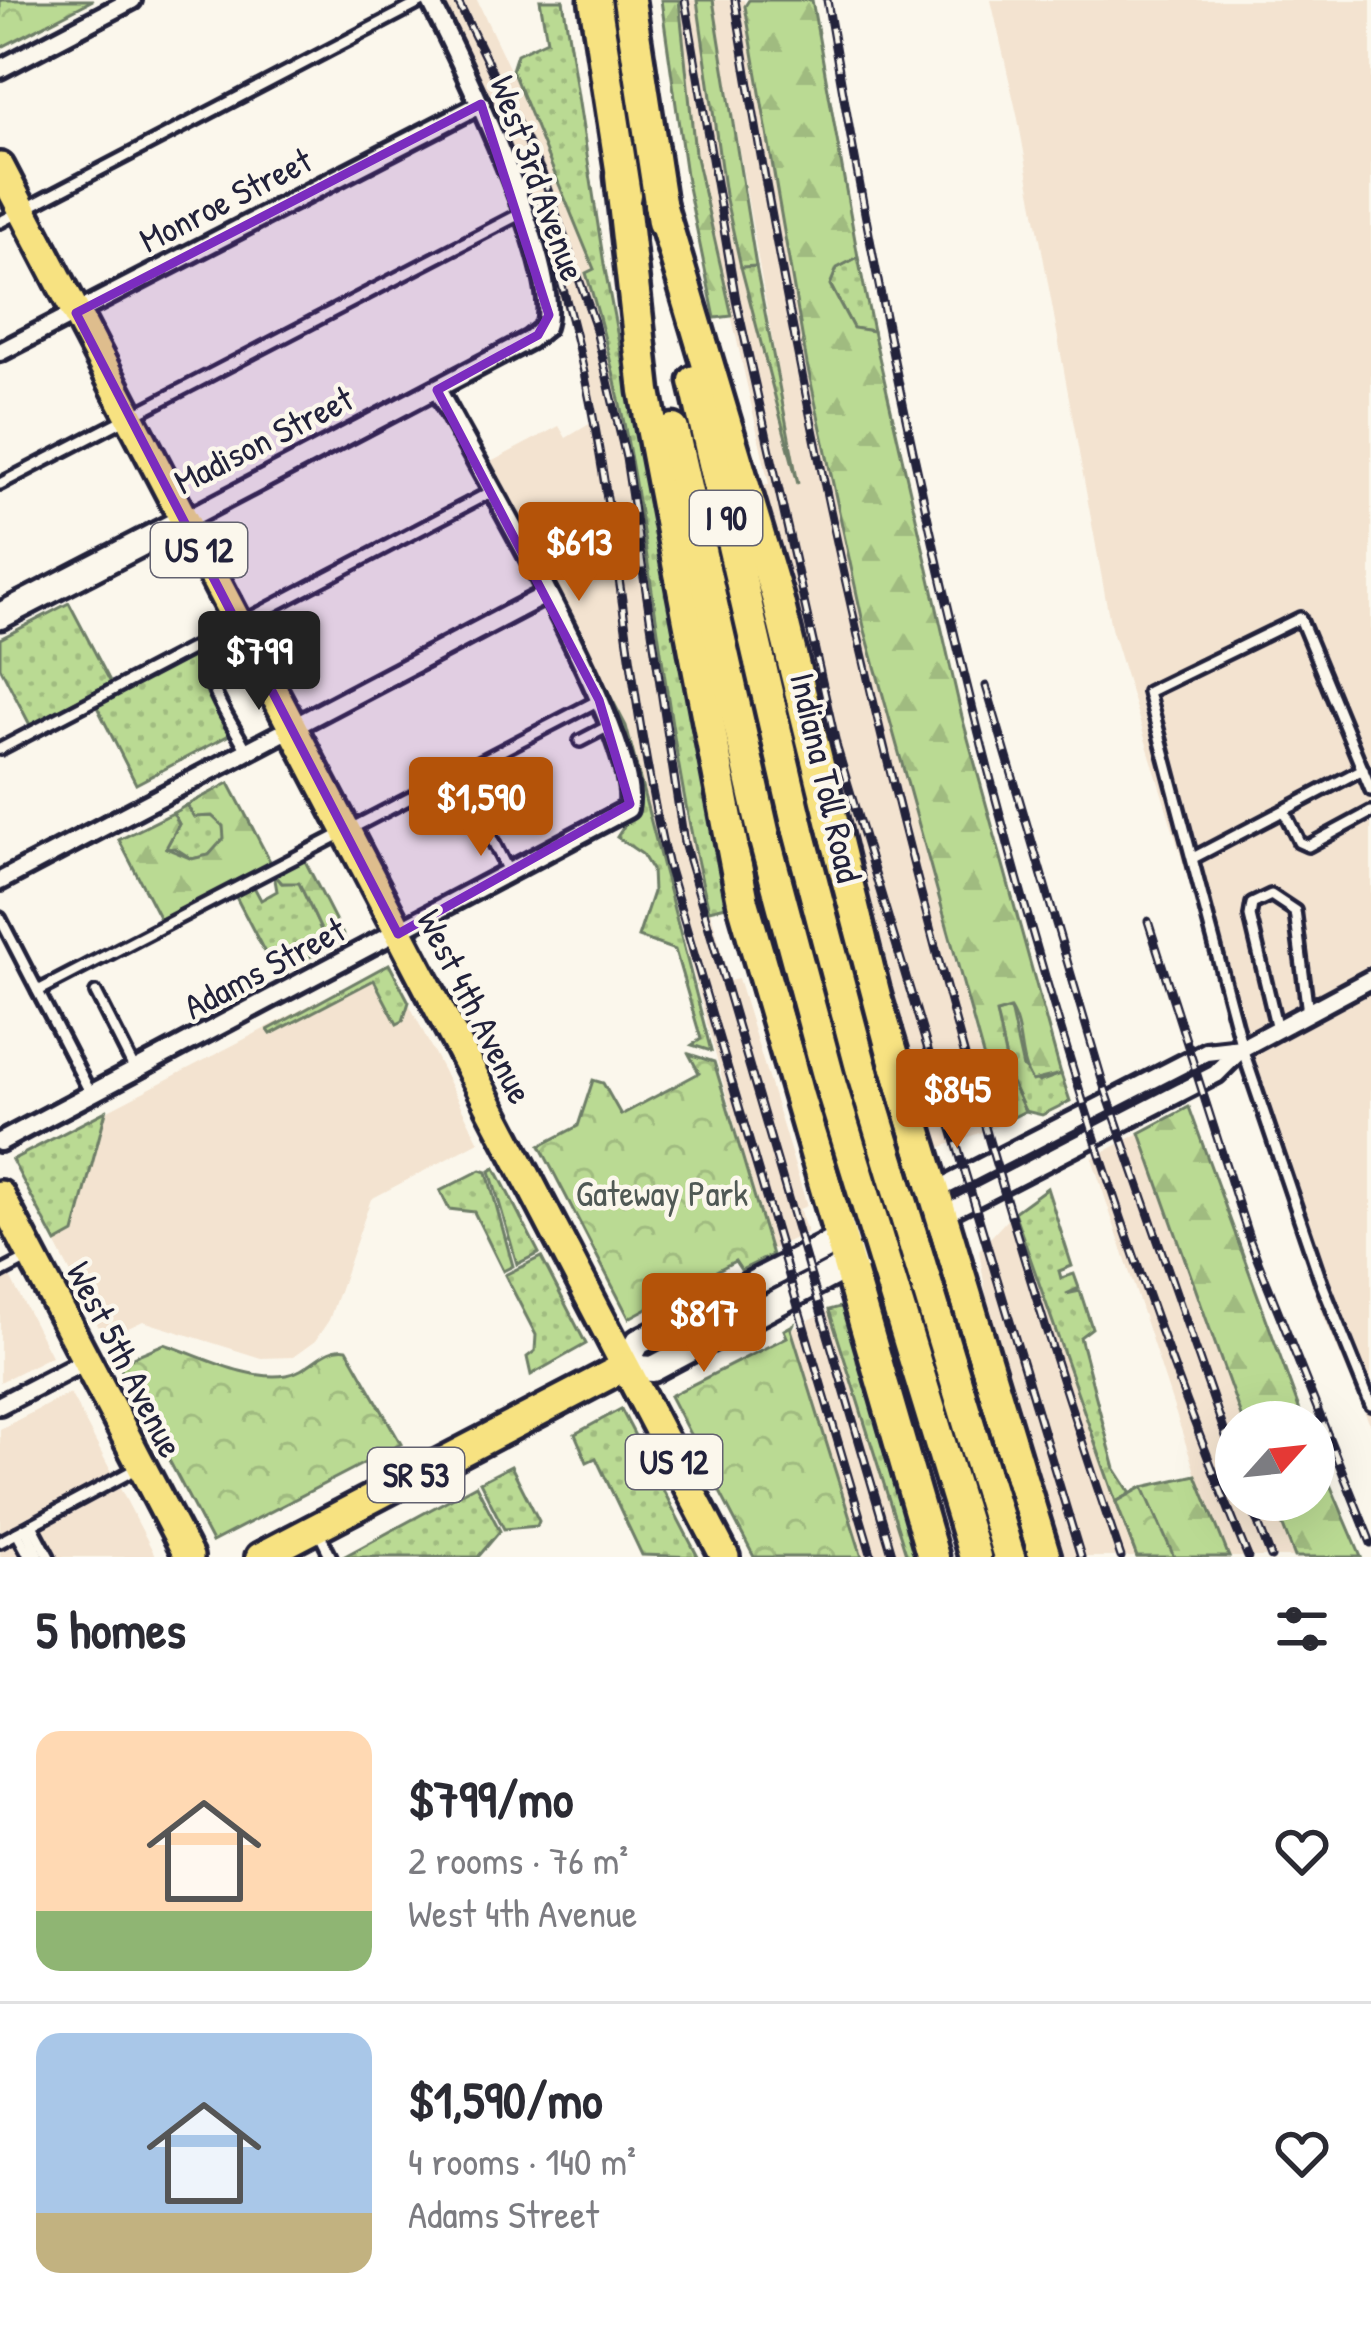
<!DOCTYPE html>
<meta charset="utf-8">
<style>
body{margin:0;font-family:"Patrick Hand",sans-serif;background:#f7f7f7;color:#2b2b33;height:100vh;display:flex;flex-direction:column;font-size:45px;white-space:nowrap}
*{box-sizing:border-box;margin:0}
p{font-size:39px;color:#7c7c81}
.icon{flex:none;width:66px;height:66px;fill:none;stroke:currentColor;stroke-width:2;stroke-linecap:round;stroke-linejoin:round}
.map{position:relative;height:1557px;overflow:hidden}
.drawer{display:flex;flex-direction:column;background:#fff;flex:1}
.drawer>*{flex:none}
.needle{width:78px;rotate:63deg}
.buttons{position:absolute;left:1215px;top:1401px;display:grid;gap:24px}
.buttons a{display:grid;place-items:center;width:120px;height:120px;border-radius:50%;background:#fff;box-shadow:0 12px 48px #0002;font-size:60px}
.price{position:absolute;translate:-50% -102px;padding:0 27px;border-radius:12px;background:#b45309;color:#fff;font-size:39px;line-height:78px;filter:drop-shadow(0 3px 6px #0008)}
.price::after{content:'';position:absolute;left:50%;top:72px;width:36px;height:27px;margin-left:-18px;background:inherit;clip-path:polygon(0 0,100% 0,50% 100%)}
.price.current{background:#222;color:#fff}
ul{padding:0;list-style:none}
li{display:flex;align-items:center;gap:36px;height:300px;padding:0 36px}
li+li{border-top:3px solid #e1e1e2}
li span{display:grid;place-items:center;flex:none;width:336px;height:240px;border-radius:24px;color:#555}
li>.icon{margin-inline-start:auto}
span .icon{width:144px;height:144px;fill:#fffc;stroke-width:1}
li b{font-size:51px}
h2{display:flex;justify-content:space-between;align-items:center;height:144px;padding:0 36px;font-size:51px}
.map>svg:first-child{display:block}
.built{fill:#f3e3d0}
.grass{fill:url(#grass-dots);stroke:#6e7e67;stroke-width:3}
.forest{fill:url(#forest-firs);stroke:#6e7e67;stroke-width:3}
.park{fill:url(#park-crowns);stroke:#6e7e67;stroke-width:3}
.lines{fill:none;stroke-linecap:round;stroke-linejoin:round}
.lane-casing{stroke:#22223b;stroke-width:18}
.street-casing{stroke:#22223b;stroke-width:26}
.secondary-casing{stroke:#22223b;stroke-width:33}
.primary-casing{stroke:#22223b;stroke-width:36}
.highway-casing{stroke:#22223b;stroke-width:39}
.lane{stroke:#fbf7ec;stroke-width:9}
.street{stroke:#fbf7ec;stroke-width:16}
.secondary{stroke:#fbf7ec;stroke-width:24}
.primary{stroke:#f7e281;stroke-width:27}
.highway{stroke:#f7e281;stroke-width:30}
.rail-casing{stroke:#22223b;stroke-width:9}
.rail{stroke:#fbf7ec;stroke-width:4.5;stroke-dasharray:14;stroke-linecap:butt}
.highway-bridge-casing{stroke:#22223b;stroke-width:39;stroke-linecap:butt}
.highway-bridge{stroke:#f7e281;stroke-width:30}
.marked{fill:#7b2cbf;fill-opacity:0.2;stroke:#7b2cbf;stroke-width:9;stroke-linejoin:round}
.labels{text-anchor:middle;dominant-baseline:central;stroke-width:9;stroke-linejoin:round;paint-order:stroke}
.shield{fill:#fbf7ec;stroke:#636270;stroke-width:3}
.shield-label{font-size:33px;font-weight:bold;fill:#22223b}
.street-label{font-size:36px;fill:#22223b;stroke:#fbf7ec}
.park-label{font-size:36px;fill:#505955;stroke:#fbf7ec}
</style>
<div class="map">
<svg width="1371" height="1557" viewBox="0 0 1371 1557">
<defs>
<pattern id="grass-dots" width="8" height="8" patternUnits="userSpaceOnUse" patternTransform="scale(3)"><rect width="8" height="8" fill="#bada93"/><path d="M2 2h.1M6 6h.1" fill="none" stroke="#a0bb80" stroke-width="1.8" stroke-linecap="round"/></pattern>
<pattern id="forest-firs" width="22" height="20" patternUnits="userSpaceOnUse" patternTransform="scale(3)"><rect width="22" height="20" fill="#bada93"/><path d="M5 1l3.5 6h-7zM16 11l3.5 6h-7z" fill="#a0bb80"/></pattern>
<pattern id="park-crowns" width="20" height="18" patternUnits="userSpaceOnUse" patternTransform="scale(3)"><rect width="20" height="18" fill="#bada93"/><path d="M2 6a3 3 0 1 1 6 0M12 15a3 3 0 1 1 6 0" fill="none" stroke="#a0bb80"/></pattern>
</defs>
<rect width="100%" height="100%" fill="#fbf7ec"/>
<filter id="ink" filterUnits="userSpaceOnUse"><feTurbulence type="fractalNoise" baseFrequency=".00833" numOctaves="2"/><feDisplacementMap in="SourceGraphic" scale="24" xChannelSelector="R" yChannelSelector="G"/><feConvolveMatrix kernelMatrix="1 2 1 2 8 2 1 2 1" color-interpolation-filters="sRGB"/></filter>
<g filter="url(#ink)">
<g class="built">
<path d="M438,0H477L561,178L595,270L586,274L629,434L684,809L729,981L738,979L807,1206L799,1209L807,1232L769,1251L628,733L489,463L559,426L566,438L591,423L568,324L519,174Z"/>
<path d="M679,0H697L725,195L796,477L713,0H744L807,364L864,627L1000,1125L942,1147L925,1133L759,487L769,484L695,152Z"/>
<path d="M991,0H1371V1427L1319,1305L1111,628L1018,119Z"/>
<path d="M389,964L479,1142L371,1199L329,1320L315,1341L293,1357L261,1358L143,1321L105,1339L12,1160Z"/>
<path d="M1140,1133L1243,1422H1236V1500H1273L1295,1557H1229L1196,1475L1092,1158Z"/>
<path d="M1014,1212L1116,1502L1137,1557H1058L987,1302L979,1250Z"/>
<path d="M9,1275L51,1356L0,1382V1280Z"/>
<path d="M829,1310L861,1400L907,1557H862L791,1329Z"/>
<path d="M70,1393L156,1557H0V1429Z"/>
</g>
<g class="grass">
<path d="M540,0H563L604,264L726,906L709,910C655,699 652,481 586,273L594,269L512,70L517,54L547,40Z"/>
<path d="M858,257L873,331L853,328L830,284L837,268Z"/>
<path d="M756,266L798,484L741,267Z"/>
<path d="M494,473L626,726L711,1051L692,1045L701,1039L675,950L638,937L653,892L652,870L642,854L617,837L639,803L622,728L490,477Z"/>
<path d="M69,603L111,683L30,725L0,667V639Z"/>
<path d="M191,653L231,734L136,784L95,703Z"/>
<path d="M187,805L194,817L212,816L223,826L225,838L209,855L192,859L175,848L165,849L179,824L173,813Z"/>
<path d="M274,874L282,883L299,882L329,947L276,974L235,895L253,885L261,900L277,891Z"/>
<path d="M389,964L409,1002L403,1021L397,1024L374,980L271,1034L268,1030Z"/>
<path d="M1010,1009L1023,1068L1039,1082L1061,1074L1070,1101L1042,1115L1025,1111L1010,1079L996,1013Z"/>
<path d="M106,1111L74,1233L56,1243L12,1160Z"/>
<path d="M495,1168L539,1253L517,1264L490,1171Z"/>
<path d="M481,1170L487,1172L513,1266L503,1271L474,1212L449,1209L440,1191Z"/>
<path d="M1047,1188L1072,1266L1059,1271L1061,1278L1074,1274L1079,1288L1066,1294L1080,1291L1092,1328L1080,1337L1115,1469L1131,1494L1116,1502L1014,1212Z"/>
<path d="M541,1257L586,1344L531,1375L527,1357L535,1351L536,1335L505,1275Z"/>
<path d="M840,1307L849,1309L927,1557H907L829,1310Z"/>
<path d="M621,1409L698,1557L642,1555L596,1458L587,1462L575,1434Z"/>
<path d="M511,1466L539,1521L537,1526L504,1529L480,1482Z"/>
<path d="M476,1485L500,1531L478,1557H343Z"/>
</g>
<g class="forest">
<path d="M661,0H679L695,153L732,316L715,318L687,182Z"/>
<path d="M697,0H713L756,266L741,267L725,195Z"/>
<path d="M749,0H812L858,257L837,268L830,285L853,328L873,331L962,717L1061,1074L1032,1081C1017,1059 1024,1031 1010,1009L996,1013L1010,1079L1025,1111L1008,1120L992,1088L864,627L807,364L745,6Z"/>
<path d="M229,783L271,863L161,921L119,840L173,813L179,824L166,848L192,859L209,855L224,838L223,826L212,816L194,817L187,805Z"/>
<path d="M304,859L345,939L329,947L299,883H282L274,874Z"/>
<path d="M1189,1107L1304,1422H1243L1140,1133Z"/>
<path d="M1314,1447L1361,1557H1295L1273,1500H1314Z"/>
<path d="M1196,1475L1229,1557H1137L1116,1502L1143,1487Z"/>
</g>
<g class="park">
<path d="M0,0H93L0,48Z"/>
<path d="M689,1054L714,1062L772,1255L741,1270L735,1261L629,1318L540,1146L578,1126L593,1080L603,1083L621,1115L699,1073Z"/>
<path d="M793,1325L791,1329L862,1557H754L670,1396L787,1337L784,1330Z"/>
<path d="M164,1344C199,1355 249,1382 287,1375C310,1371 324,1345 347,1349L401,1444L212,1542L118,1363Z"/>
<path d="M1143,1487L1174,1557H1137L1116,1502Z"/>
</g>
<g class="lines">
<g class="lane-casing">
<g id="lane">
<path d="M0,222L425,0"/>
<path d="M0,484L522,213"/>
<path d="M212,638C195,675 229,717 246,749"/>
<path d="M580,741L611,725"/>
<path d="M0,749L491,492"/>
<path d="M1371,790L1300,618L1148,692L1242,1048L1322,1284L1371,1405"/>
<path d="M471,798L509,873"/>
<path d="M1284,811L1299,842L1308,846L1371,812"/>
<path d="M1193,858L1363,769"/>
<path d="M0,918L91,1094"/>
<path d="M38,991L599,700"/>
<path d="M96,993L136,1072"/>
<path d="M1277,1029L1250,916L1252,904L1271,895L1295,911L1308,1013"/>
<path d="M0,1273L27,1259"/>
<path d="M32,1525L49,1557"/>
<path d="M25,1529L39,1557"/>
<path d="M17,1533L30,1557"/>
<path d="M319,1533L331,1557"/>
<path d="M0,1542L136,1469"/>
</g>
</g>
<g class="street-casing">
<g id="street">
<path d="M0,69L132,0"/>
<path d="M0,352L481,104"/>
<path d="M184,521L529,340L545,327C564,271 459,58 430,0"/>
<path d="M0,881L545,595"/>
<path d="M0,1142L628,809C645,746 474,461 437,389"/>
<path d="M937,1190L1206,1052L1241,1048"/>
<path d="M944,1214L1216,1074L1242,1048L1371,979"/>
<path d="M0,1405L87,1360"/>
</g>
</g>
<g class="secondary-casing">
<g id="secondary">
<path d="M0,616L184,521"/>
<path d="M937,1190L638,1342L624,1367L653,1369L944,1214"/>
</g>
</g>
<g class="primary-casing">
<g id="primary">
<path d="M0,167L725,1557"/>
<path d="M0,1195L189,1557"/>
<path d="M260,1557L624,1367"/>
</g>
</g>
<g class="highway-casing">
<g id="highway">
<path d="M595,0L625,195"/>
<path d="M629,0L663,222"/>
<path d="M621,176L645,391L743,902L933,1557"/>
<path d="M660,204L777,597L875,996L1045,1557"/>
<path d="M695,381L799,831"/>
<path d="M673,430L765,840"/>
</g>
</g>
<use href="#lane" class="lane"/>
<use href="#street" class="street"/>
<use href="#secondary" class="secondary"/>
<use href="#primary" class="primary"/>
<use href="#highway" class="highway"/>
<g class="rail-casing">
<g id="rail">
<path d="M457,0L542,173L594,322L626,458L684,843L893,1557"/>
<path d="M685,0L736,300L837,748L1081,1557"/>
<path d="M735,0C819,531 946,1048 1121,1557"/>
<path d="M827,0C916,529 1042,1060 1248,1557"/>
<path d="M533,198C618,422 614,639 668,866L872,1557"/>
<path d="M986,686L1103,1083L1236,1465"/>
<path d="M1148,921L1250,1241L1371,1543"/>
<path d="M1249,1500L1271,1557"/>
</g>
</g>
<use href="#rail" class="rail"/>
<g class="highway-bridge-casing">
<g id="highway-bridge">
<path d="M799,831L863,1075L1009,1557"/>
<path d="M765,840L831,1086L975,1557"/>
</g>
</g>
<use href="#highway-bridge" class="highway-bridge"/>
</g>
</g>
<path class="marked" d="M481,104L549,315L538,335L437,390L599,700L630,804L398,934L76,313Z"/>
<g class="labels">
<g class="shield">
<rect x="690" y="491" width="72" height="54" rx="9"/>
<rect x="151" y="523" width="96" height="54" rx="9"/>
<rect x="626" y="1435" width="96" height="54" rx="9"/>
<rect x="368" y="1448" width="96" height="54" rx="9"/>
</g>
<g class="shield-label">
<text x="726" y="518">I 90</text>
<text x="199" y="550">US 12</text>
<text x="674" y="1462">US 12</text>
<text x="416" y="1475">SR 53</text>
</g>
<g class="street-label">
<text transform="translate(539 178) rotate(70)">West 3rd Avenue</text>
<text transform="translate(225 199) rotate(-27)">Monroe Street</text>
<text transform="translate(263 439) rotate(-27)">Madison Street</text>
<text transform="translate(827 777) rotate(77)">Indiana Toll Road</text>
<text transform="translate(264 967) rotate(-28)">Adams Street</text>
<text transform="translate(476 1006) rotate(63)">West 4th Avenue</text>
<text transform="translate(126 1359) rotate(63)">West 5th Avenue</text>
</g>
<g class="park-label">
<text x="662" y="1192">Gateway Park</text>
</g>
</g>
</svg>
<div class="buttons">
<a><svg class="needle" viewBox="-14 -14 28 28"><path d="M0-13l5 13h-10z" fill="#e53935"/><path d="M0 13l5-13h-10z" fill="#7c7c81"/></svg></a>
</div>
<b class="price" style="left:579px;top:604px">$613</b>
<b class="price current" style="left:259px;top:713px">$799</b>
<b class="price" style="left:481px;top:859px">$1,590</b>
<b class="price" style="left:957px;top:1151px">$845</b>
<b class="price" style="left:704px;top:1375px">$817</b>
</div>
<section class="drawer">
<h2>5 homes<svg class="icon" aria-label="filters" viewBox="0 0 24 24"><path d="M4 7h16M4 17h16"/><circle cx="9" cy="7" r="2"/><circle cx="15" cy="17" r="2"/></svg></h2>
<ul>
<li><span style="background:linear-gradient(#ffd9b3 75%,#8fb573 0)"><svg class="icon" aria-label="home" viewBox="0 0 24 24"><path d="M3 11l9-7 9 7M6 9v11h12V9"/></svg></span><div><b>$799/mo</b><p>2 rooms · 76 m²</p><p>West 4th Avenue</p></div><svg class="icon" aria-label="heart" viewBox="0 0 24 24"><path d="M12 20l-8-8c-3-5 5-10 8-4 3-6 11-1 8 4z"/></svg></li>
<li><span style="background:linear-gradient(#a9c7e8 75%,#c2b280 0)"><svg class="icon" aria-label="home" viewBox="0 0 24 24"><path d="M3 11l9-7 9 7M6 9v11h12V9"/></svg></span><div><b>$1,590/mo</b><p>4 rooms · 140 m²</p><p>Adams Street</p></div><svg class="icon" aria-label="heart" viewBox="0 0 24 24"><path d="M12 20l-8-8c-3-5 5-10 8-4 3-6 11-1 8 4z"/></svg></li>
</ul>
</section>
